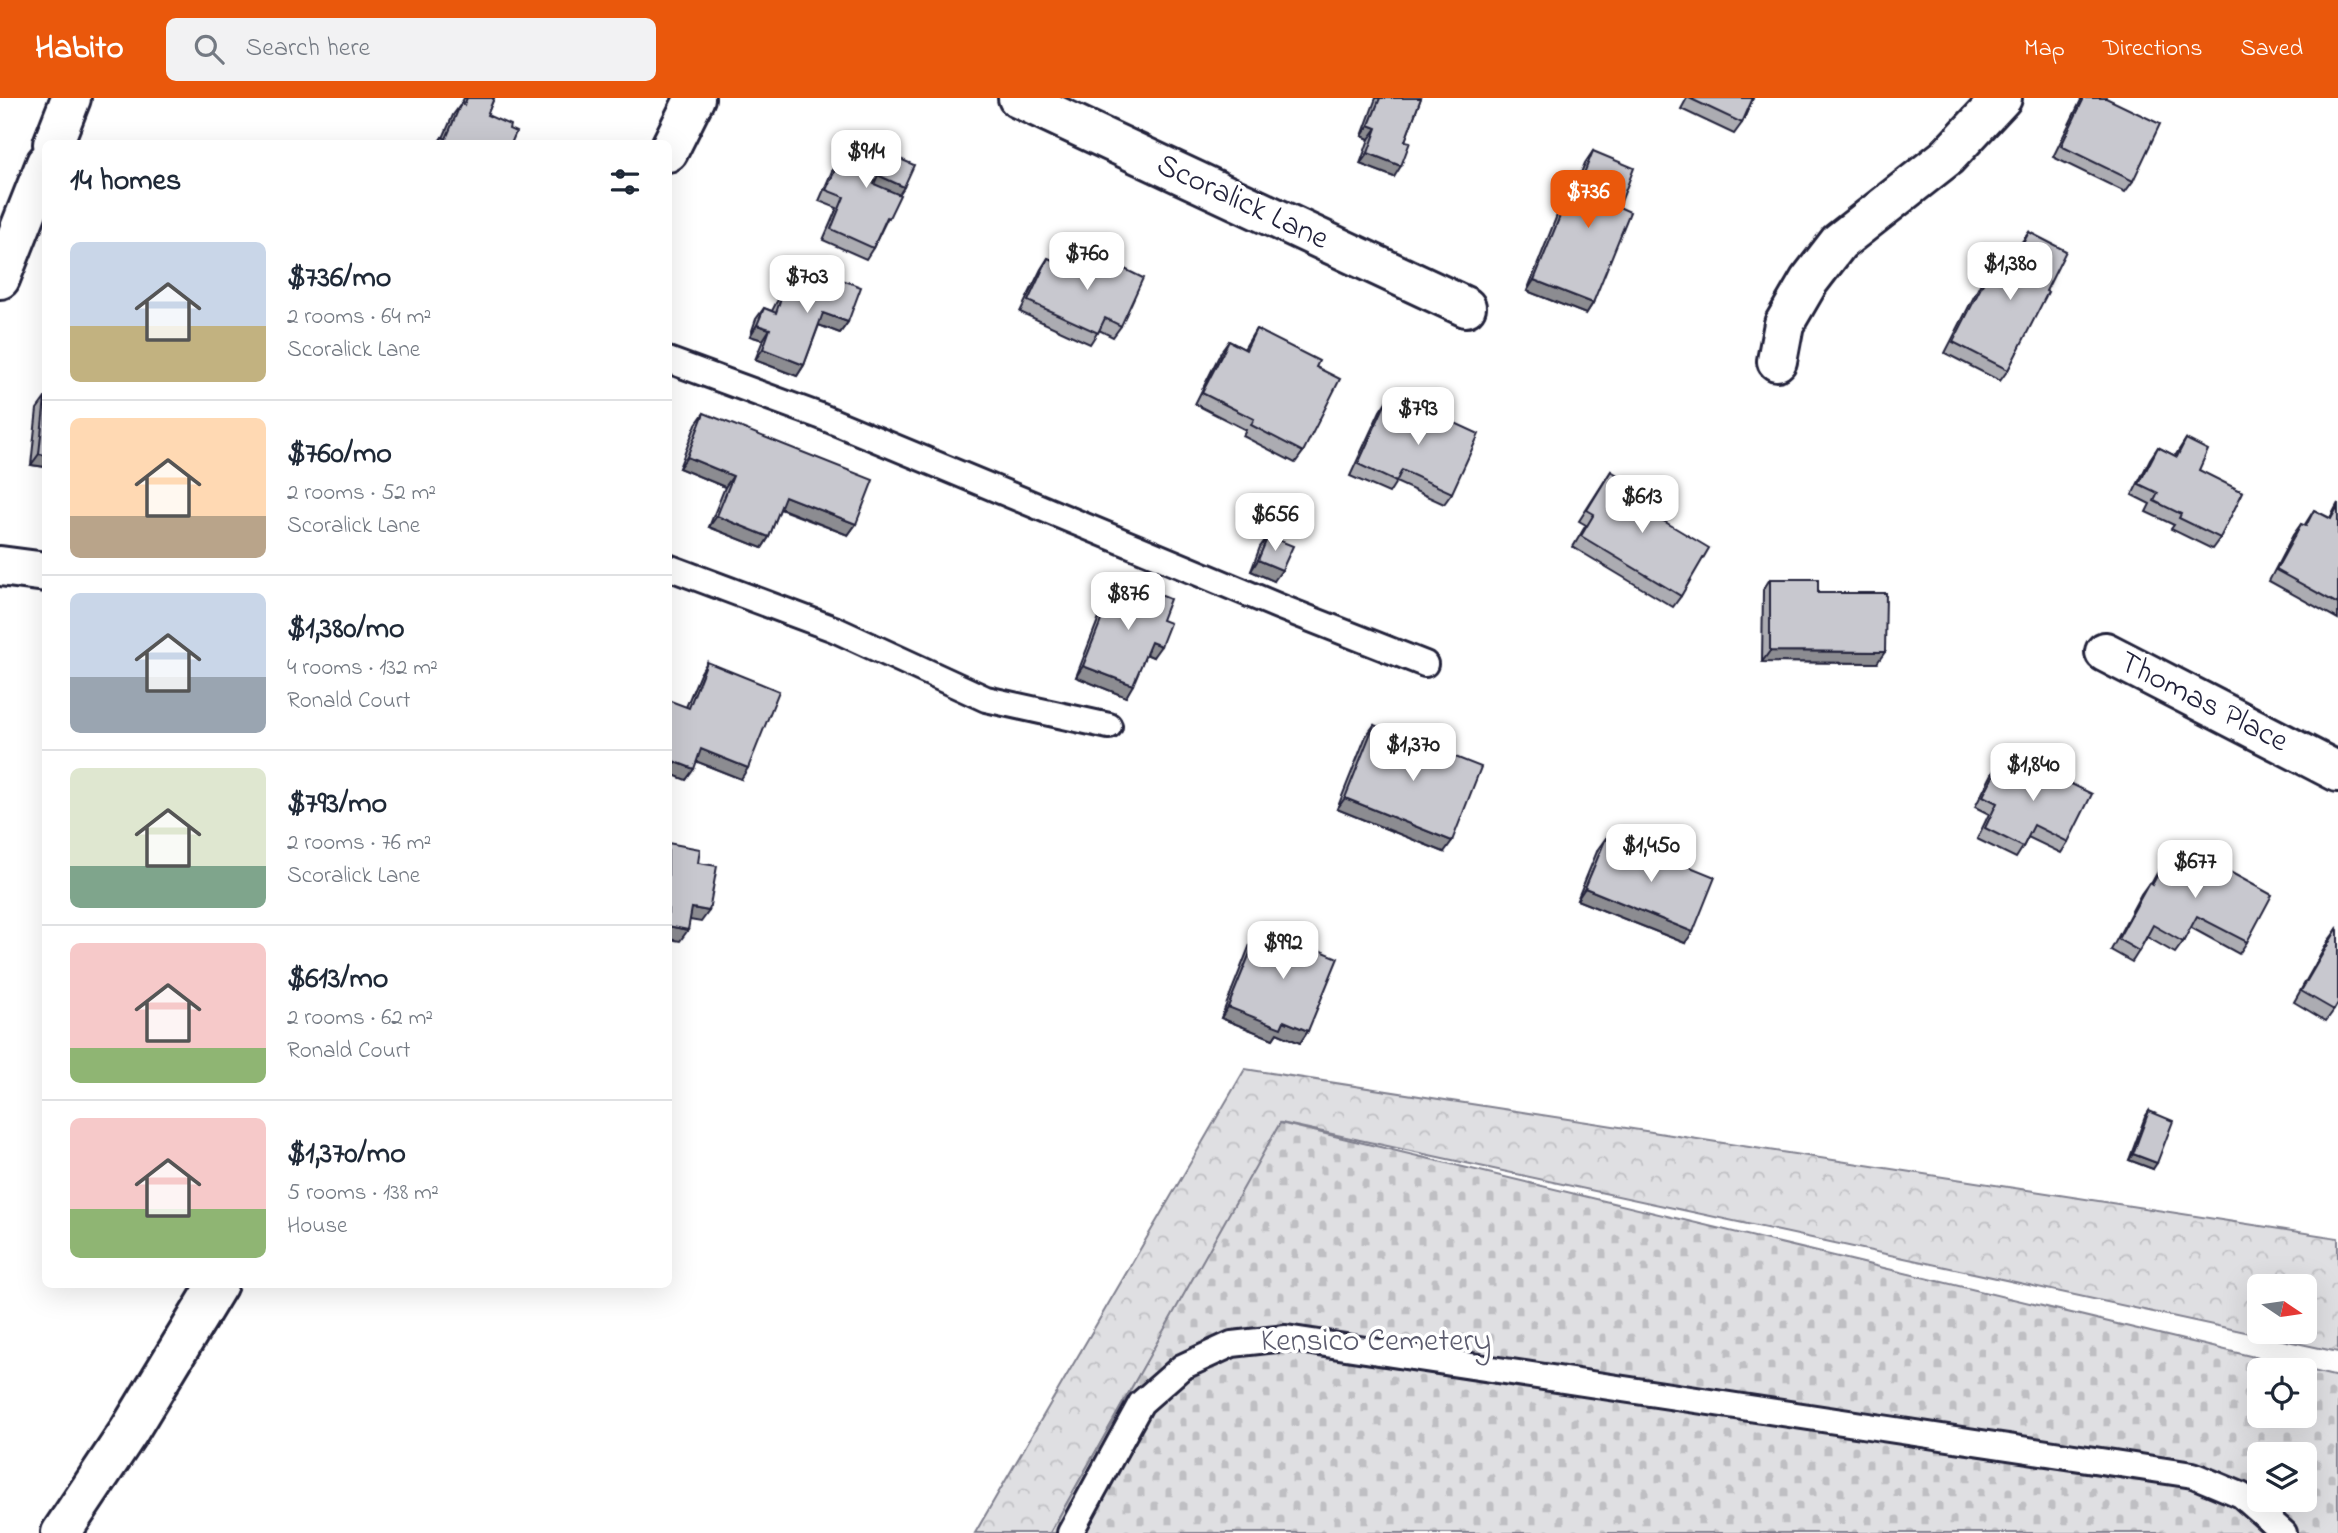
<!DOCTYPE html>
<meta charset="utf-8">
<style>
body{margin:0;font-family:"Indie Flower",sans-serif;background:#f2f2f3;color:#1f2937;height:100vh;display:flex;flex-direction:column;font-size:26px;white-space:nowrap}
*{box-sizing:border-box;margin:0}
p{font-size:23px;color:#747a83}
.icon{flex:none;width:38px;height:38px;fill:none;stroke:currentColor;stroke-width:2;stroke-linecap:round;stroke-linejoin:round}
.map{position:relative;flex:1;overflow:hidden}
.side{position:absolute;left:42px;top:42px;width:630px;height:1148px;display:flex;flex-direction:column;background:#fff;border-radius:10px;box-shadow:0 7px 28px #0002}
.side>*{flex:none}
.needle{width:46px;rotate:103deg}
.fabs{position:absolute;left:2247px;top:1176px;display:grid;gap:14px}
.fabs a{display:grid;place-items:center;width:70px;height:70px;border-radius:10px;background:#fff;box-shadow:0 7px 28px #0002;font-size:35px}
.price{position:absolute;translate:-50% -60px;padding:0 16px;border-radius:14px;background:#fff;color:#222;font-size:23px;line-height:46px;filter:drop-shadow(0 2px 4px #0008)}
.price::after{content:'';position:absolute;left:50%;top:42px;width:21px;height:16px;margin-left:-10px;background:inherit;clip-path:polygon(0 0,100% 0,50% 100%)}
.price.current{background:#ea580c;color:#fff}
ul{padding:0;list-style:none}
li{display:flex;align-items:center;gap:21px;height:175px;padding:0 28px}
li+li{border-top:2px solid #e0e1e3}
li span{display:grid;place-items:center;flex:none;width:196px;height:140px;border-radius:10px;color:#555}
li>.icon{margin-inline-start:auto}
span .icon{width:84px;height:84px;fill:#fffc;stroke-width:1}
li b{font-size:30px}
h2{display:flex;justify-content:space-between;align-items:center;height:84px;padding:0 28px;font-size:30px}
header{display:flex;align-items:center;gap:42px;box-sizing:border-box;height:98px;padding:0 35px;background:#ea580c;color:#fff}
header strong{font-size:33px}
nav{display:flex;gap:38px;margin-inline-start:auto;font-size:24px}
.search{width:490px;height:63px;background:#f2f2f3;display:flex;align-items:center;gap:18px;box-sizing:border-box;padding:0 24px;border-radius:10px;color:#747a83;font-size:26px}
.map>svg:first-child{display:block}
.forest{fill:url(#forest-crowns);stroke:#80808e;stroke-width:2;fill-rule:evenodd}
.cemetery{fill:url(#cemetery-stones);stroke:#80808e;stroke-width:2;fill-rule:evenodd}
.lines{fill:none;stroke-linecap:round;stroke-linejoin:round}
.lane-casing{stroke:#22223b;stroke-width:30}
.street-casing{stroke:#22223b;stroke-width:44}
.secondary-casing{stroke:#22223b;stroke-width:44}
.lane{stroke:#fff;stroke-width:24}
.street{stroke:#fff;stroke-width:38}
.secondary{stroke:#fff;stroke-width:38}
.wall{fill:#acacb2;stroke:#22223b;stroke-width:2}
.shaded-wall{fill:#8c8c91;stroke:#22223b;stroke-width:2}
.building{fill:#c8c8cf;stroke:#22223b;stroke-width:2}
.labels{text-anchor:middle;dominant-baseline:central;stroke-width:7;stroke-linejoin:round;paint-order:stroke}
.street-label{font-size:32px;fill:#22223b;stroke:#fff}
.park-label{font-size:32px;fill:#5b5b6d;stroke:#fff}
</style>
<header>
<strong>Habito</strong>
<div class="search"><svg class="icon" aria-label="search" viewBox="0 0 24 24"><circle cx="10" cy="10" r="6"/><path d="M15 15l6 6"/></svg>Search here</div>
<nav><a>Map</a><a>Directions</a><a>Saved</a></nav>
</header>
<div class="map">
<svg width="2338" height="1435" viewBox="0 0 2338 1435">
<defs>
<pattern id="forest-crowns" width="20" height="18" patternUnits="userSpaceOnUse" patternTransform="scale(1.75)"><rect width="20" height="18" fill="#dfdfe2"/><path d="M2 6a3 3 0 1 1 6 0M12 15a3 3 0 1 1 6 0" fill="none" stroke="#bfbfc3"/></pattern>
<pattern id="cemetery-stones" width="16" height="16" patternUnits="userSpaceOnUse" patternTransform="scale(1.75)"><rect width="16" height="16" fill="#dfdfe2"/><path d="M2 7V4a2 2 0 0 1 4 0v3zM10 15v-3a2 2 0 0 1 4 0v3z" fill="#bfbfc3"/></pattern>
</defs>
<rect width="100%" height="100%" fill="#fff"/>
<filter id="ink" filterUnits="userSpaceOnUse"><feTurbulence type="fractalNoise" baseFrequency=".0143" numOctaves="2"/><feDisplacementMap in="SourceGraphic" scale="14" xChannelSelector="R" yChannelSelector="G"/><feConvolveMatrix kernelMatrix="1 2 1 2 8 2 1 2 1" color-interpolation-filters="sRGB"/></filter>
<g filter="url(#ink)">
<path class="forest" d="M1245,971L2338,1140V1254L1281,1025L1050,1435H975ZM2259,1188H2305V1234H2259Z"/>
<path class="cemetery" d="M1280,1025L2338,1279V1435H1050ZM2259,1272H2305V1318H2259ZM2259,1356H2305V1402H2259Z"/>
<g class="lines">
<g class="lane-casing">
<g id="lane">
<path d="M668,262L820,318L1280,509L1425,566"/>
<path d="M668,469L834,531L986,601L1109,628"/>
<path d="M1070,1435L1141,1305L1182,1269L1232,1246L1286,1240L2193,1377L2241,1397L2284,1435"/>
</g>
</g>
<g class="street-casing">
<g id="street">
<path d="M1018,0L1466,209"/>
<path d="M53,46L71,0"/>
<path d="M0,181L46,65"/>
<path d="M1777,263L1784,226L1809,183L1839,144L1947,59L2002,0"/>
<path d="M0,468L46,474"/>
<path d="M2105,554L2338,674"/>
</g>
</g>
<g class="secondary-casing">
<g id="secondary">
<path d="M668,54L695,0"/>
<path d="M61,1435L129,1333L218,1186"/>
</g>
</g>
<use href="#lane" class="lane"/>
<use href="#street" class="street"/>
<use href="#secondary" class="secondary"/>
</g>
<g class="wall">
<path d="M464,0H494L487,17L509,31L511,46H437L442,39L443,40L453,17L461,6Z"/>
<path d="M1376,0H1421L1405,43L1394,79L1360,66L1369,41L1362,38Z"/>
<path d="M1687,0H1753L1742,25L1734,36L1681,11Z"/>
<path d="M2082,0H2106L2133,83L2125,94L2053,59Z"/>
<path d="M850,39L904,89L899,96L873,150L866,161L823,142L837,110L819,103L842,50Z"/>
<path d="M1593,53L1619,109L1593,205L1586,216L1527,193L1563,102L1571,91L1574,92L1585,65Z"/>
<path d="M2029,134L2046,193L2008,272L2000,283L1945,255L1986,175L1994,164L2008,171L2021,145Z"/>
<path d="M1092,155L1121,228L1113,239L1099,232L1090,246L1020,214L1041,171L1048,160L1080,175L1084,166Z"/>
<path d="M814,171L848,224L840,235L819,227L804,267L797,278L755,262L763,242L750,238L756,221L764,210L772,213L776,205L783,194L799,200L806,182Z"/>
<path d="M1256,231L1316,269L1303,354L1295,365L1243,338L1246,332L1195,306L1221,254L1229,243L1244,251Z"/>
<path d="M45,300H46V369L31,367L37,311Z"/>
<path d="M1387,302L1436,325L1440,318L1452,395L1444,406L1396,384L1389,395L1350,378L1380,313Z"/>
<path d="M704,315L856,426L848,437L780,411L769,439L762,450L709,429L725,389L679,370L696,326Z"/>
<path d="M2186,341L2199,372L2220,440L2212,451L2171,431L2174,427L2146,414L2150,406L2132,397L2150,361L2158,349L2175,358Z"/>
<path d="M1611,373L1645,412L1681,498L1673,509L1573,449L1586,427L1579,423Z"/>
<path d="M2338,405V521L2269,483L2293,437L2301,426L2304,428L2314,412L2330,420Z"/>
<path d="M1268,438L1274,483L1251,473L1260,449Z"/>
<path d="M1118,480L1162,522L1153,559L1146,556L1126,599L1076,579L1110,491Z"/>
<path d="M1770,481L1818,495L1877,565L1762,564L1763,492Z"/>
<path d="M707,564L741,681L696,663L686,682V609L700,576Z"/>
<path d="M1374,627L1444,754L1337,711L1366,638Z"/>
<path d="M2003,659L2021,668L2024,663L2068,744L2061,755L2028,739L2023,749L2016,760L1977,741L1989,716L1975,709L1995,670Z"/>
<path d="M1606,740L1663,764L1666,759L1685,845L1577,802L1598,751Z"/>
<path d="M2175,744L2247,844L2239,856L2190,829L2183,844L2175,855L2147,839L2139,853L2132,864L2111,852L2141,796L2149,785L2151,786L2168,755Z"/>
<path d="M1261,828L1308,933L1300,945L1277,935L1273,941L1221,920L1253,839Z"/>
<path d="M2337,831L2334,912L2326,923L2294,904L2329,842Z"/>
<path d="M2149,1013L2153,1071L2129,1062L2145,1019Z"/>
</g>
<g class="shaded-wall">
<path d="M1369,27L1377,30L1369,41L1362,38Z"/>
<path d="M1368,55L1401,68L1394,79L1360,66Z"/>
<path d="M878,77L904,89L897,100L870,88Z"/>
<path d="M1534,182L1593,205L1586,216L1527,193Z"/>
<path d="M823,215L848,224L840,235L816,226Z"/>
<path d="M757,227L770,231L763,242L750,238Z"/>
<path d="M763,251L804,267L797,278L755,262Z"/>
<path d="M39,356L46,357V369L31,367Z"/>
<path d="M687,359L733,378L725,389L679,370Z"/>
<path d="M785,398L856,426L848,437L777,409Z"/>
<path d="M717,418L769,439L762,450L709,429Z"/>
<path d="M1258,462L1282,472L1274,483L1251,473Z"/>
<path d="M1151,544L1161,548L1153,559L1143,555Z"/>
<path d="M1770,553L1885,554L1877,565L1762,564Z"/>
<path d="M1083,568L1133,587L1126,599L1076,579Z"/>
<path d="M701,651L748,670L741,681L693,662Z"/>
<path d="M668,661L694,671L686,682L668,675Z"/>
<path d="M1345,700L1452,743L1444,754L1337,711Z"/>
<path d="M1585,790L1693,834L1685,845L1577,802Z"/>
<path d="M692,810L709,813L701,824L684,821Z"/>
<path d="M668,828L688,832L680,843L668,841Z"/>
<path d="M1228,909L1284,923L1308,933L1300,945L1277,935L1273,941L1221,920Z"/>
<path d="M2133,1056L2157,1065L2153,1071L2129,1062Z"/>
</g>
<g class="building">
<path d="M467,0H494L487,17L510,27L509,31L516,34L511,46H439L442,39L446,41L461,5L464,7Z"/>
<path d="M1380,0H1421L1405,43L1410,44L1401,68L1368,55L1377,30L1369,27Z"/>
<path d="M1689,0H1753L1742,25Z"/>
<path d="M2084,0H2106L2160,26L2133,83L2061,48Z"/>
<path d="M850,39L914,67L904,89L878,77L874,86L900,97L889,120L887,119L873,150L831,131L844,99L826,92Z"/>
<path d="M1593,53L1634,70L1619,109L1630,114L1593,205L1534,182L1571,91L1577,93Z"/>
<path d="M2029,134L2066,153L2046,193L2048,194L2008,272L1953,244L1994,164L2009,172Z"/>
<path d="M1092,155L1143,180L1121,228L1105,220L1098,235L1028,203L1048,160L1082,175Z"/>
<path d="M814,171L861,189L848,224L823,215L804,267L763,251L770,231L757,227L764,210L776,215L783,194L803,201Z"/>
<path d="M1256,231L1319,263L1316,269L1340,281L1303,354L1251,327L1254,321L1202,295L1229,243L1246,252Z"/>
<path d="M45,300H46V357L39,356Z"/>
<path d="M1387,302L1437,325L1440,318L1479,336L1452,395L1402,372L1396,384L1358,366Z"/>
<path d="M704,315L873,382L856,426L785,398L769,439L717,418L733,378L687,359Z"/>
<path d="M2186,341L2208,352L2199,372L2243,394L2220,440L2179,420L2181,416L2154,403L2158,395L2139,386L2158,349L2177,359Z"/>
<path d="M1611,373L1653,398L1645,412L1709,450L1681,498L1581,438L1594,416L1587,412Z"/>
<path d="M2338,408V506L2276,472L2301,426L2306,428L2314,412L2331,421Z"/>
<path d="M1268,438L1293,448L1282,472L1258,462Z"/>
<path d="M1118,480L1170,501L1162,522L1170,525L1161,548L1151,544L1133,587L1083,568Z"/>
<path d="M1770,481H1818V495H1886L1885,554L1770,553Z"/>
<path d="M707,564L779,593L748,670L701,651L694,671L668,661V602L689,610Z"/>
<path d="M1374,627L1481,669L1452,743L1345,700Z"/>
<path d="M2003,659L2022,668L2024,663L2092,696L2068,744L2034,727L2023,749L1985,730L1997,705L1983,698Z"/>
<path d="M1606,740L1664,764L1666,759L1715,779L1693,834L1585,790Z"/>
<path d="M2175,744L2272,797L2247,844L2197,818L2183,844L2153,827L2139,853L2118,841L2149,785L2152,787Z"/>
<path d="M668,745L700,751L698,765L717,768L709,813L692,810L688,832L668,828Z"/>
<path d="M1261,828L1338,860L1308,933L1284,923L1281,930L1228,909Z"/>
<path d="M2337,831L2338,832V905L2334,912L2301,893Z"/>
<path d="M2149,1013L2173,1023L2157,1065L2133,1056Z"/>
</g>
</g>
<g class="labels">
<g class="street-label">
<text transform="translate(1242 105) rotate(25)">Scoralick Lane</text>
<text transform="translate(2203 605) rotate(27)">Thomas Place</text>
</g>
<g class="park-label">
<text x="1376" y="1244">Kensico Cemetery</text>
</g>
</g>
</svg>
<div class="fabs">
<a><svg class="needle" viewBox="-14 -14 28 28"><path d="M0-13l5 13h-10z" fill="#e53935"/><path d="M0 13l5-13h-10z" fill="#747a83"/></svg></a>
<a><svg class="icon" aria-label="locate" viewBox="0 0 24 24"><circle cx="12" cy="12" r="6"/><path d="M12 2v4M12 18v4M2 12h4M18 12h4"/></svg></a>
<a><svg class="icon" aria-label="layers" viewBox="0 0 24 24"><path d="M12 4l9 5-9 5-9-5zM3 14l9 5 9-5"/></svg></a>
</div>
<b class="price" style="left:866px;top:92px">$914</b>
<b class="price current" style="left:1588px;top:132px">$736</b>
<b class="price" style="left:1087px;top:194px">$760</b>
<b class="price" style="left:2010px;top:204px">$1,380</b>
<b class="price" style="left:807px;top:217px">$703</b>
<b class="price" style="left:1418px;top:349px">$793</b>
<b class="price" style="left:1642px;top:437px">$613</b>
<b class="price" style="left:1275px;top:455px">$656</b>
<b class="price" style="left:1128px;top:534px">$876</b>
<b class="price" style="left:1413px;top:685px">$1,370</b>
<b class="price" style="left:2033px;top:705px">$1,840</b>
<b class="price" style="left:1651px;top:786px">$1,450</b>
<b class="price" style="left:2195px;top:802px">$677</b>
<b class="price" style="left:1283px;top:883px">$992</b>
<section class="side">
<h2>14 homes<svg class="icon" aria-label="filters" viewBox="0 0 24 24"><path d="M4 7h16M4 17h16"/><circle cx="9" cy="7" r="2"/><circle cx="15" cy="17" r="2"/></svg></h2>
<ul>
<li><span style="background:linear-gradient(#c9d6e8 60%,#c2b280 0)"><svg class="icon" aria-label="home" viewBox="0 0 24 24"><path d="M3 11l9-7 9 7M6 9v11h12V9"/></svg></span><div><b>$736/mo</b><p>2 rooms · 64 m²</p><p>Scoralick Lane</p></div></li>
<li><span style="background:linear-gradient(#ffd9b3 70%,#b9a48a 0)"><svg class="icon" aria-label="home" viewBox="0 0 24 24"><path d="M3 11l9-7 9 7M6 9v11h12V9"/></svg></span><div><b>$760/mo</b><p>2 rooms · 52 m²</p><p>Scoralick Lane</p></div></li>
<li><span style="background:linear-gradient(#c9d6e8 60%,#9aa5b1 0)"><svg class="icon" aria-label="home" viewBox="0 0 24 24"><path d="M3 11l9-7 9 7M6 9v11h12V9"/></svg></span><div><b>$1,380/mo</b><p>4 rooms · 132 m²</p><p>Ronald Court</p></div></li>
<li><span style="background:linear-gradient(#dfe7d0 70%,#7fa58c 0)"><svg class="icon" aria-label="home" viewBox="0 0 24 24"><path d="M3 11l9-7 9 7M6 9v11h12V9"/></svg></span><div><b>$793/mo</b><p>2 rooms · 76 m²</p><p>Scoralick Lane</p></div></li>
<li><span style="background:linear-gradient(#f6c9c9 75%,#8fb573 0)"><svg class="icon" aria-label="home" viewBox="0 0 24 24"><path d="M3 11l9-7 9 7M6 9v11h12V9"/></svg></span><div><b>$613/mo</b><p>2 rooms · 62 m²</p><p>Ronald Court</p></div></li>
<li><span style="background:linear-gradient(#f6c9c9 65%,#8fb573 0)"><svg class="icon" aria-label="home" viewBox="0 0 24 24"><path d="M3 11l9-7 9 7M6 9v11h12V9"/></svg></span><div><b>$1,370/mo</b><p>5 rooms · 138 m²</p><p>House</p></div></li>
</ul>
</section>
</div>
